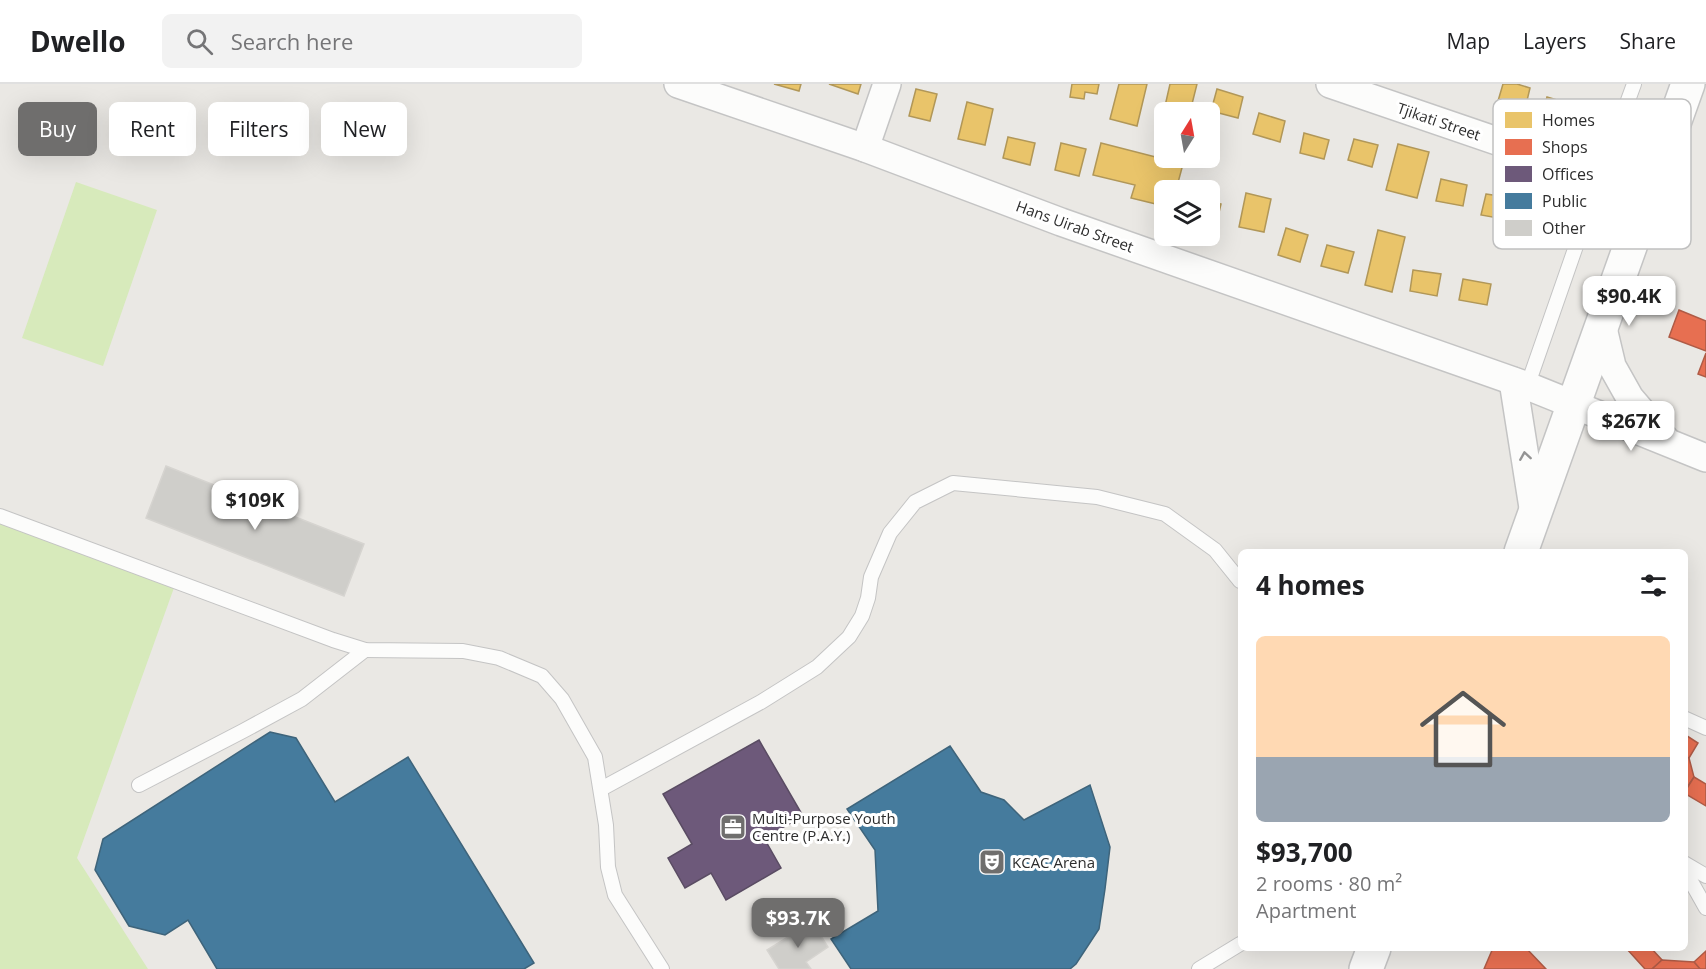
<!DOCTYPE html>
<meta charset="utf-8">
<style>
body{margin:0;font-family:"Open Sans",sans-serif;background:#f2f2f2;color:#202124;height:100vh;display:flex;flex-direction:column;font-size:22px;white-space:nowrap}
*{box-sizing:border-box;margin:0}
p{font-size:20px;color:#757577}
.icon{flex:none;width:33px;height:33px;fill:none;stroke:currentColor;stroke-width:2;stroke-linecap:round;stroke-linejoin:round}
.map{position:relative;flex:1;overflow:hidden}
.sheet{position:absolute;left:1238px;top:465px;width:450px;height:402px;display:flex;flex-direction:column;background:#fff;border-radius:9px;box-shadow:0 6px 24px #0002}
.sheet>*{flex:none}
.guide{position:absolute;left:18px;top:18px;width:570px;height:54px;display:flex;gap:12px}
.needle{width:39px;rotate:11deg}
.fabs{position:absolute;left:1154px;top:18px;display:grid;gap:12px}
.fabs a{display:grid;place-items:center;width:66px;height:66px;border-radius:9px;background:#fff;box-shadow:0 6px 24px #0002;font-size:30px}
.price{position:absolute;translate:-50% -51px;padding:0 14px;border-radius:12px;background:#fff;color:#222;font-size:20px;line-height:39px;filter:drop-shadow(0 2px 3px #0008)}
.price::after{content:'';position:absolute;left:50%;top:36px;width:18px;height:14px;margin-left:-9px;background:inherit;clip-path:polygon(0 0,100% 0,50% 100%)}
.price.selected{background:#6f6e6d;color:#fff}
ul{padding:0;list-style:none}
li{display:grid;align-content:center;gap:12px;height:318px;padding:0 18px}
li+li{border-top:2px solid #e0e0e0}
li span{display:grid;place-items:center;height:186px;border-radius:9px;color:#555}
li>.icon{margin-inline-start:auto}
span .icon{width:108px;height:108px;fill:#fffc;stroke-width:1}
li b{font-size:26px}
h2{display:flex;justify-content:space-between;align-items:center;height:72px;padding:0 18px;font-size:26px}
.chip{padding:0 21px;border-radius:9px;background:#fff;box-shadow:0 6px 24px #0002;font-size:21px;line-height:54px}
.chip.selected{background:#6f6e6d;color:#fff}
header{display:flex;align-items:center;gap:36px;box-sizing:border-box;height:84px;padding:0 30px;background:#fff;border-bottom:2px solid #e0e0e0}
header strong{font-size:28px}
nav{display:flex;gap:33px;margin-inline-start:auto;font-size:21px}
.search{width:420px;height:54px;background:#f2f2f2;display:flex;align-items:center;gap:15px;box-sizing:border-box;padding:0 21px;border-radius:9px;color:#757577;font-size:22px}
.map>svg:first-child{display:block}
.pitch{fill:#d7eabb}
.homes{fill:#e9c46a;stroke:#b19758;stroke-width:1.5}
.shops{fill:#e76f51;stroke:#af5b46;stroke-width:1.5}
.offices{fill:#6d597a;stroke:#5a4c63;stroke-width:1.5}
.public{fill:#457b9d;stroke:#3e647b;stroke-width:1.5}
.building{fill:#cfceca;stroke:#d6d4d0;stroke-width:1.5}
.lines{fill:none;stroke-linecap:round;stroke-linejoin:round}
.lane-casing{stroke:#c4c4c4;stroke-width:16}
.street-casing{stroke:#c4c4c4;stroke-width:30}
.secondary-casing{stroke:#c4c4c4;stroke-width:36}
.lane{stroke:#fcfcfb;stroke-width:14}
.street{stroke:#fcfcfb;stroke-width:27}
.secondary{stroke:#fcfcfb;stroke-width:33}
.oneway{stroke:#949494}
.labels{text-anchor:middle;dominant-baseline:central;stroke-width:6;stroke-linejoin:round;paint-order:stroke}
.street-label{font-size:15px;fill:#2d2d2d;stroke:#fff}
.poi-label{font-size:15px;fill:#2d2d2d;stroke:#fff;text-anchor:start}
.key{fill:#fff;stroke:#c0c0c0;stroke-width:1.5}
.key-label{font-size:16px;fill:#2d2d2d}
</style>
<header>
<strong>Dwello</strong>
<div class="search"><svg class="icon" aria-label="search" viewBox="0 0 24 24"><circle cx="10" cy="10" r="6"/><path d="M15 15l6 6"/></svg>Search here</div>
<nav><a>Map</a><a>Layers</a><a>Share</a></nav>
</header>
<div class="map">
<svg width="1706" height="885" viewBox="0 0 1706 885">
<rect width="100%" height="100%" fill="#eae8e4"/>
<g class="pitch">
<path d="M76,98L157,126L103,282L22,254Z"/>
<path d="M0,436L175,501L77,774L148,885H0Z"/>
</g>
<g class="homes">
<path d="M774,0H801L799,7Z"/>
<path d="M829,0H861L858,10Z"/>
<path d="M1072,0H1099L1097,10L1085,8L1084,15L1070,13Z"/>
<path d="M1119,0H1147L1137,42L1110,35Z"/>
<path d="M1170,0H1197L1190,28H1164V45L1160,44Z"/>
<path d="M1503,0H1517L1530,4L1525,25L1498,17Z"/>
<path d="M916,5L937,10L930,37L909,32Z"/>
<path d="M1217,5L1243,13L1238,34L1211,27Z"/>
<path d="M1547,13L1574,21L1568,42L1541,34Z"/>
<path d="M967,18L993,25L985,61L958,55Z"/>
<path d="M1259,29L1285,37L1280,58L1253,50Z"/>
<path d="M1304,49L1329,56L1324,75L1300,69Z"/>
<path d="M1008,53L1035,59L1030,81L1003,74Z"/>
<path d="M1354,55L1378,61L1372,83L1348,76Z"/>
<path d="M1061,59L1086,65L1079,92L1055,86Z"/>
<path d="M1101,59L1183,80L1176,106H1164V122L1131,114L1135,101L1093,91Z"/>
<path d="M1398,60L1429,68L1417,114L1386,106Z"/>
<path d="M1441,95L1467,101L1463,122L1436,117Z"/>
<path d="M1246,109L1271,115L1264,148L1239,143Z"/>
<path d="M1486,110L1513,114L1509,136L1481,131Z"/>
<path d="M1209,117L1221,120L1216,141L1209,139Z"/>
<path d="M1286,144L1308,151L1300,178L1278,171Z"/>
<path d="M1378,146L1405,153L1392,208L1365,201Z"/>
<path d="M1327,161L1354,168L1348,189L1321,182Z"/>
<path d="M1413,186L1441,190L1437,212L1410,207Z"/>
<path d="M1463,195L1491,200L1487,221L1459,216Z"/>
</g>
<g class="shops">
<path d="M1679,226L1706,237V267L1669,253Z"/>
<path d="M1706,269V293L1698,290Z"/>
<path d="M1684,650L1698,659L1689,674L1684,672Z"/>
<path d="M1684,672L1689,674L1694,693L1684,708Z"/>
<path d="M1694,693L1706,700V722L1684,709Z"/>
<path d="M1493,864H1526L1546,885H1484Z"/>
<path d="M1626,864H1651L1662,876L1652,885H1645Z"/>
<path d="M1706,867V885H1700L1694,878Z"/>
<path d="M1662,876L1694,878L1700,885H1652Z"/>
</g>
<path class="offices" d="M759,656L803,732L764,754L781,784L726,816L711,789L685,804L668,774L692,760L663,710Z"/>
<g class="public">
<path d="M270,648L296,654L335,718L408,673L534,879L524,885H217L188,836L165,851L129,842L95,786L103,755Z"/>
<path d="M950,662L981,708L1004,716L1024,736L1090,701L1110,763L1105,805L1099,845L1076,880L1070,885H851L831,855L878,827L875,766L847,725Z"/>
</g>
<g class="building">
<path d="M166,382L364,460L344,512L146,434Z"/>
<path d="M812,838L828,863L806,878L811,885H779L767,866Z"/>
</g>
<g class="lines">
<g class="lane-casing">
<g id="lane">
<path d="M1527,303L1600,93L1634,0"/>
<path d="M0,432L333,556L365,566L463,567L499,574L542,592L562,615L595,673L606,741L608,783L615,811L662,885"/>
<path d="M1684,634L1706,644"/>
<path d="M139,701L243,647L302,615L365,566"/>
<path d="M601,705L761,618L817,583L849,553L862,532L868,514L871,493L890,449L915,418L953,399L1097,413L1165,430L1215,466L1240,497"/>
<path d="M1684,779L1706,792"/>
<path d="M1684,785L1706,824"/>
<path d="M1199,885L1240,860"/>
</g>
</g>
<g class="street-casing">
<g id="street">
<path d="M678,0L865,64L1061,138L1525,301L1706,374"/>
<path d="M1330,0L1649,109"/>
<path d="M865,64L887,0"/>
<path d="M1602,240L1612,282L1630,314L1665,355"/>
<path d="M1513,297L1534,430"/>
</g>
</g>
<g class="secondary-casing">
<g id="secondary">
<path d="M1521,468L1688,0"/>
<path d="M1366,885L1374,864"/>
</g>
</g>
<use href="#lane" class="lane"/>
<use href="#street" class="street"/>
<use href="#secondary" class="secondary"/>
</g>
<defs><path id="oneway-chevron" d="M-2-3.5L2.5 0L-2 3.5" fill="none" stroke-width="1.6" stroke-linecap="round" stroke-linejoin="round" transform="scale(1.5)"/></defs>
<use class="oneway" href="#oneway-chevron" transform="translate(1525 372) rotate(-99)"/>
<defs>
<g id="office-square" transform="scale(1.35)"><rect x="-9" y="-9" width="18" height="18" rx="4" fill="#6f6e6d" stroke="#fff"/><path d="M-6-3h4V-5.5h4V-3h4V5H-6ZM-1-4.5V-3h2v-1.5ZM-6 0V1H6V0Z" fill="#fff"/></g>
<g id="theatre-square" transform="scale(1.35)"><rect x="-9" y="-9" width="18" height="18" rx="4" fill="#6f6e6d" stroke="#fff"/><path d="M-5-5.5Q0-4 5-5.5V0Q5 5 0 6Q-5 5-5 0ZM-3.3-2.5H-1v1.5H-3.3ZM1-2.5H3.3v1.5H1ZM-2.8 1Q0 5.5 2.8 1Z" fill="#fff"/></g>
</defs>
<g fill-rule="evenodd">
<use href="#office-square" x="733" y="743"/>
<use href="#theatre-square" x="992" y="778"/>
</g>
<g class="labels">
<g class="street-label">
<text transform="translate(1439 37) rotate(19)">Tjikati Street</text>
<text transform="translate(1075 142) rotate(20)">Hans Uirab Street</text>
</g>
<g class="poi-label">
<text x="752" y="734">Multi-Purpose Youth<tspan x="752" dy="17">Centre (P.A.Y.)</tspan></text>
<text x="1012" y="778">KCAC Arena</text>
</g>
</g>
<rect x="1493" y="15" width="198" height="150" rx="9" class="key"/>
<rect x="1505" y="28" width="27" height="16" fill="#e9c46a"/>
<rect x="1505" y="55" width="27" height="16" fill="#e76f51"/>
<rect x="1505" y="82" width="27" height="16" fill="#6d597a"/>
<rect x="1505" y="109" width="27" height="16" fill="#457b9d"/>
<rect x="1505" y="136" width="27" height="16" fill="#cfceca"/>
<g class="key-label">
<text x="1542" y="42">Homes</text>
<text x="1542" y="69">Shops</text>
<text x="1542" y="96">Offices</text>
<text x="1542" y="123">Public</text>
<text x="1542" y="150">Other</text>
</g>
</svg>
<div class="fabs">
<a><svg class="needle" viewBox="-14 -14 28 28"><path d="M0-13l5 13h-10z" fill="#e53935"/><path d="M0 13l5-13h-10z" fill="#757577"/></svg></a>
<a><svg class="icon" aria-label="layers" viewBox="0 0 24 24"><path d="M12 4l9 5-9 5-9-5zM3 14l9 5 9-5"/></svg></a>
</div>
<b class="price" style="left:1629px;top:243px">$90.4K</b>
<b class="price" style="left:1631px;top:368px">$267K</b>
<b class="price" style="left:255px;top:447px">$109K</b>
<b class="price selected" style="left:798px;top:865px">$93.7K</b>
<div class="guide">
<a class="chip selected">Buy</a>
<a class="chip">Rent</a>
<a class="chip">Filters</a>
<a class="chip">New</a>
</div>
<section class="sheet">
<h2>4 homes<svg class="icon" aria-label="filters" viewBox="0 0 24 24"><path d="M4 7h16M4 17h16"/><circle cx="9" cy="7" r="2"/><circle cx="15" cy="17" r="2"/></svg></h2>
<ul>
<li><span style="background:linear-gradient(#ffd9b3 65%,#9aa5b1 0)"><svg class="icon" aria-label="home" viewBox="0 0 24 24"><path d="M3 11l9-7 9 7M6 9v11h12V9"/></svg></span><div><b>$93,700</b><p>2 rooms · 80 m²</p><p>Apartment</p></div></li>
</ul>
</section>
</div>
